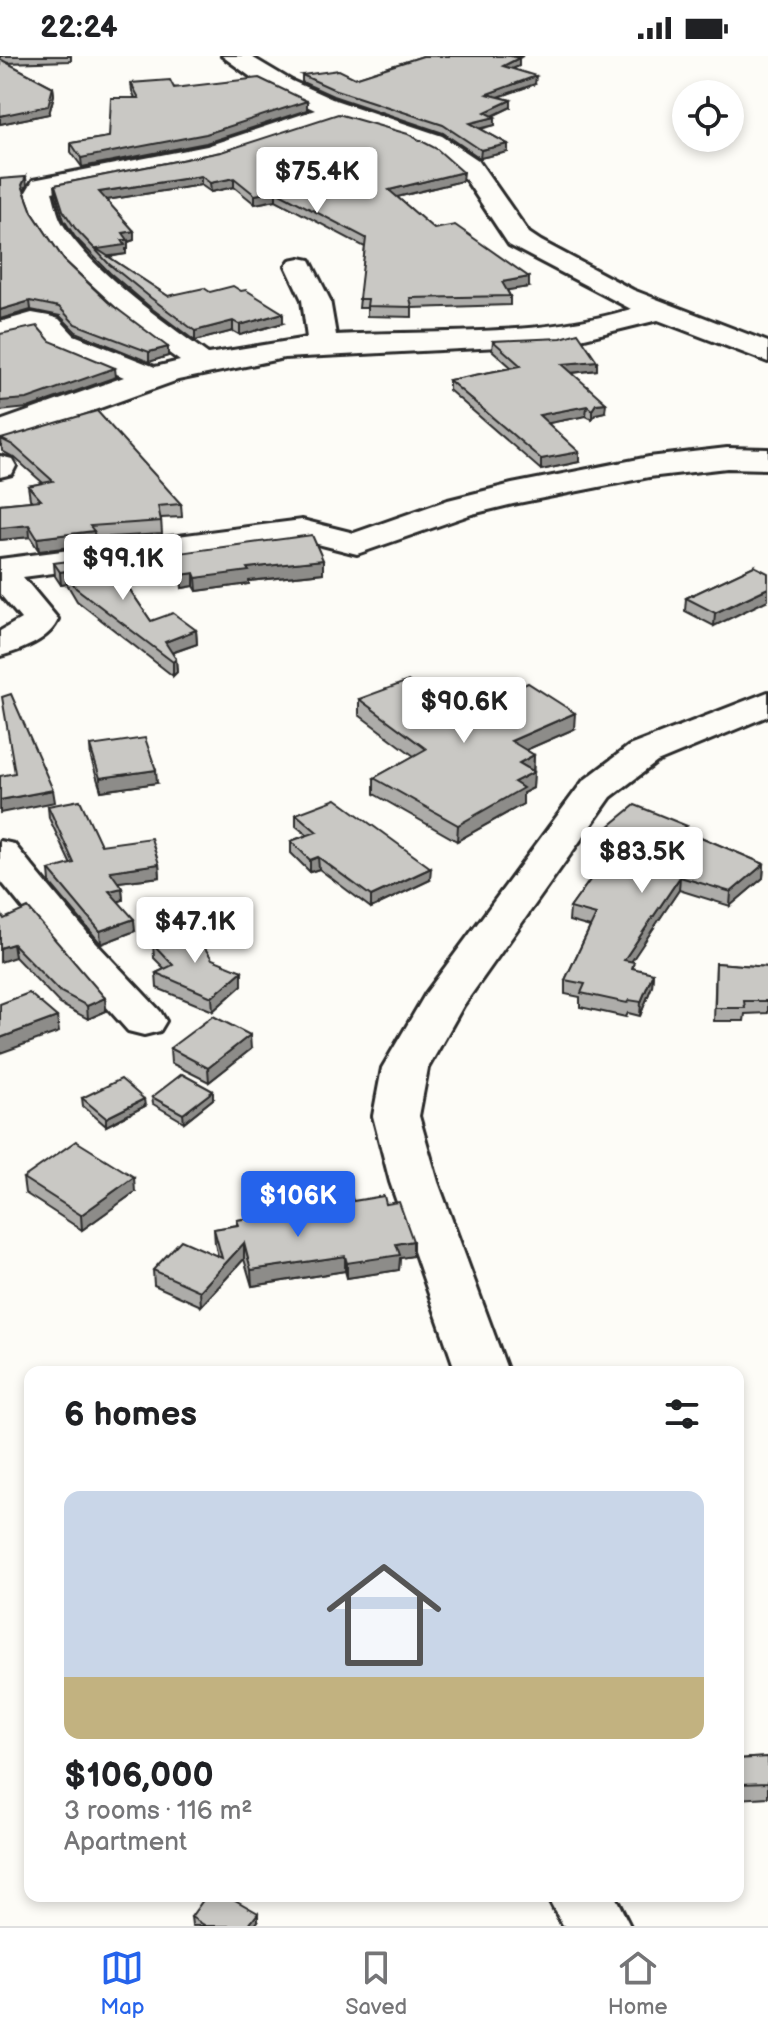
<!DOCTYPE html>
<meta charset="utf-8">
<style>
body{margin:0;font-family:"Balsamiq Sans",sans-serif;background:#f6f6f6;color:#202124;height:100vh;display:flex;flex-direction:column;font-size:30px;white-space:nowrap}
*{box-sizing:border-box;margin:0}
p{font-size:26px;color:#757577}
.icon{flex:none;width:44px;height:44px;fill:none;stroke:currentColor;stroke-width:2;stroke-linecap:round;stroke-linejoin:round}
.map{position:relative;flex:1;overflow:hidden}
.side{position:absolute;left:24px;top:1310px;width:720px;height:536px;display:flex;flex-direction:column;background:#fff;border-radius:16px;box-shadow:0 4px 12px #0003}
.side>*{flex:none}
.controls{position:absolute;left:672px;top:24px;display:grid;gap:16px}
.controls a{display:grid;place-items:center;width:72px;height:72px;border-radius:50%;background:#fff;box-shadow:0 4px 12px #0003;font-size:40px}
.price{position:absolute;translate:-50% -68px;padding:0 18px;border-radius:8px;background:#fff;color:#222;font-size:26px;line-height:52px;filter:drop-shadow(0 2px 4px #0008)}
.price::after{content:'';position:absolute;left:50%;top:48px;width:24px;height:18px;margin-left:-12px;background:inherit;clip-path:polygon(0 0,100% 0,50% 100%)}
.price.active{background:#2563eb;color:#fff}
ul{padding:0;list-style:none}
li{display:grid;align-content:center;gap:16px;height:424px;padding:0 40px}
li+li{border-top:2px solid #e0e0e0}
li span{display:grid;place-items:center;height:248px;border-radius:16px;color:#555}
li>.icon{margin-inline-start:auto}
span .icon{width:144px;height:144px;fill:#fffc;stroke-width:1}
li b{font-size:34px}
h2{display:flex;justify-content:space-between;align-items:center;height:96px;padding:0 40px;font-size:34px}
.status{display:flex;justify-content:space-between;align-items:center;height:56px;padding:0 40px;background:#fff;direction:ltr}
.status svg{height:22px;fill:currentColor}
.tabs{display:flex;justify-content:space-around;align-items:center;height:112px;border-top:2px solid #e0e0e0;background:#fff;font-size:22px;color:#757577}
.tabs a{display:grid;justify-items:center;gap:4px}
.tabs .active{color:#2563eb}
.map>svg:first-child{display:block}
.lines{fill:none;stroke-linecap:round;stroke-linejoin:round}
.minor-casing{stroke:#2b2b2b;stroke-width:6}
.minor{fill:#fdfcf7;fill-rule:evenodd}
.wall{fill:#adaca9;stroke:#2b2b2b;stroke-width:2}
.shaded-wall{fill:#8d8c89;stroke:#2b2b2b;stroke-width:2}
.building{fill:#c9c8c4;stroke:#2b2b2b;stroke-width:2}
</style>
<div class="status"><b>22:24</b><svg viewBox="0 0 49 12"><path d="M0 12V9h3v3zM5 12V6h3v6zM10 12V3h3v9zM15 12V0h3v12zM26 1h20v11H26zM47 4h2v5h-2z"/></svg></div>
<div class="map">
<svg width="768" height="1870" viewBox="0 0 768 1870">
<rect width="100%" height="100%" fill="#fdfcf7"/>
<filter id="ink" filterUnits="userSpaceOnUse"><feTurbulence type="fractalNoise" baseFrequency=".0125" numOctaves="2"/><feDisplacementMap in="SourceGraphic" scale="16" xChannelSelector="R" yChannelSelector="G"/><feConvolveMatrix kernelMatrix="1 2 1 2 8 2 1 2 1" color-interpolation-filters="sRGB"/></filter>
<g filter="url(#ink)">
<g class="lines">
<g class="minor-casing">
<g id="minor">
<path d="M222,0H250L292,25L332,43L442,80L478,104L529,177L541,185L633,234L768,286V306L658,264L560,288L284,302L178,324L0,388V365L124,321L52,291L39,276L0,285V266L32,257L49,260L59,263L74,279L155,311L180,305C122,262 43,210 26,136L33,124L207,90L315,54L262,29ZM338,63L409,84L439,99L466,124L509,189L631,253C535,282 435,274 336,279L330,244L310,204L300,202L290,204L286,210L302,244L307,282L208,298C165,266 87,212 61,165C57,157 55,146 52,136L221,102Z"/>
<path d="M727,392L768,393V413L727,412L649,421L513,448L472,458L357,498L302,484L23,521L58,563C51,583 20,595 0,600V575L21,563L0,538V503L302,464L354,477L448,444L512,428L649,401Z"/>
<path d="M0,400L12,403L16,410L12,418L0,421Z"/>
<path d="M768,636V660L657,706L611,741L463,950L428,1012L419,1060L438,1126L508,1316H456L390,1126L373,1060L382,1012L426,937L583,725L629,690Z"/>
<path d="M0,785L14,788L95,886L160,955L166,965L160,975L144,979L128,975L65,904L0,824Z"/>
<path d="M547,1840H615L630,1870H563Z"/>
</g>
</g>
<use href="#minor" class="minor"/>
</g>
<g class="wall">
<path d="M0,0H71V5L7,7L53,31L54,39L49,58L0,68Z"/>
<path d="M423,0H523L518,2L519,10L512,13L535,28L499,41L511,44V51L492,60L495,69L480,73L508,88V96L480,102L443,77L333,40L302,26V19L355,22Z"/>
<path d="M131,27L307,45V54L206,87L82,111L71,96V87L109,81L135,42L132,35Z"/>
<path d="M221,96L462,125L397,141L434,173L529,231L507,234L510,240V249L412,252V261L367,260V252H359L365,191L276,144L255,148L234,131L211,136L201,129L106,144L134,175V184L128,186V193H126V198L109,201L168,240L210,236L283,267L240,279L233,275L195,285L151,252L110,217L75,181L64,164L56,138L55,129Z"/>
<path d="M0,123L27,129L24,134L32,156L64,204L168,300L149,306L76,276L60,260L31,254Z"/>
<path d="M493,285L597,305V314L572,317L605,356L596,358L592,363L586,360L548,367L579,406L541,414L449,334V324L512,312L492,294Z"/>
<path d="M1,383L181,448L182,461L161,462L162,478L95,482V488L39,495L30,481L0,484V448L32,445L30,443L28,430L43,427L15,402L2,395Z"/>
<path d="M179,497L323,517L249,525V528L197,535L194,530L182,532Z"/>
<path d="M115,505L116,513L151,565L196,574L197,588L172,597L176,603L177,616L173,620L77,545L67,528L61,529L55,520L54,507Z"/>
<path d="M754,510L714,570L685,555L686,542Z"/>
<path d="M359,643L445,652L574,673L526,694L534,699L533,732L523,737V748L457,785L374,738V722L414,700L359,659Z"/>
<path d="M90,690L157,727L101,735L91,703Z"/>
<path d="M48,750L101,789L159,808L160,821L118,826L122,832L123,844L118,845L135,875L101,888L50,827L49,814L71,809L49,762Z"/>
<path d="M296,758L430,824L371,852L319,813L310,816L291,797V785L307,779L296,770Z"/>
<path d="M686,775L764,808L763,822L730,850L679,834L631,905L634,913L653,917L652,930L640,960L628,957L626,961L580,951V941L565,938V924L590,871L569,865L570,852L605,803L591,797L592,784Z"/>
<path d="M4,863L105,942L106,955L88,963L60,948L15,901Z"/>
<path d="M153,888L242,915V929L213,955L157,932L156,917L165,913L154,902Z"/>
<path d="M716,907L768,911V957L745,958L744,965H714Z"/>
<path d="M170,992L251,993L209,1026L171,1007Z"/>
<path d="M152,1041L213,1043L184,1066L153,1048Z"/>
<path d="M82,1042L145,1050L106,1070L83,1050Z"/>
<path d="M23,1122L135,1136L82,1174L25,1137Z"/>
<path d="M311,1143L353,1145L386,1148L413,1200L400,1202L399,1214L347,1222L345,1215L252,1230L244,1203L201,1250L154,1229L153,1214L218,1200L215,1188L214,1173L237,1169V1164L312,1152Z"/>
<path d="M768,1701V1741L738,1743V1703Z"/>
<path d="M191,1861L258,1865L254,1870H193L192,1869Z"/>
</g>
<g class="shaded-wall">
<path d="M519,2V10L503,17V10Z"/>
<path d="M536,20L535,28L487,45V38Z"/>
<path d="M53,31L54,39L49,58L0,68V60Z"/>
<path d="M511,44V51L484,64L485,56Z"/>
<path d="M307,45V54L206,87L82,111L81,102Z"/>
<path d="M495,61V69L470,75V67Z"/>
<path d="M508,88V96L480,102L481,94Z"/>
<path d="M463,116L462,125L389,143V134Z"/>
<path d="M201,120V129L100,145L99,136Z"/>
<path d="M26,121L27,129L23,137L22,129Z"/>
<path d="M234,122V131L211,136L210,127Z"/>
<path d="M276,135V144L255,148V139Z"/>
<path d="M134,175V184L128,186V193H126V198L103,201L97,193L123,177Z"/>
<path d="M529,221V231L502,235V226Z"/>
<path d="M30,245L31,254L0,263V254Z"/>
<path d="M283,257V267L240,279V269Z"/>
<path d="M233,265V275L195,285V275Z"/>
<path d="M168,291V300L149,306V296Z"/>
<path d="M597,305V314L561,318L562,308Z"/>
<path d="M115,312L116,321L28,352L0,355V345Z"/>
<path d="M606,347L605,356L596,358L592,363V354L596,348Z"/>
<path d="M587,350L586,360L539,369V359Z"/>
<path d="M579,396V406L541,414V403Z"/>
<path d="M29,469L30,481L0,484V472Z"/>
<path d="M94,475L95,488L39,495L37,482Z"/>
<path d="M323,504V517L249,525V528L197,535L196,522L247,512Z"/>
<path d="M65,515L67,528L61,529L60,516Z"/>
<path d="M194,517V530L182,532L181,519Z"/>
<path d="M768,532V544L714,570L715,557Z"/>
<path d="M196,574L197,588L165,599V586Z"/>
<path d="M176,603L177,616L173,620V606Z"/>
<path d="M575,657L574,673L510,701L511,685Z"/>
<path d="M534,699L533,715L519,707Z"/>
<path d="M156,714L157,727L101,735L100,722Z"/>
<path d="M534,716L533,732L523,737V748L457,785L458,769L514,726Z"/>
<path d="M53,734L55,746L0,757V744Z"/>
<path d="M318,801L319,813L310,816V804Z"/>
<path d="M159,808L160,821L111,827L110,815Z"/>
<path d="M764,808L763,822L730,850L731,836Z"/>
<path d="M431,812L430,824L371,852V840Z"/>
<path d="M680,821L679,834L623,918L624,904Z"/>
<path d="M122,832L123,844L110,848L109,835Z"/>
<path d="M134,863L135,875L101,888L100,875Z"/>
<path d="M13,888L15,901L0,906V892Z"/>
<path d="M242,915V929L213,955L212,941Z"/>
<path d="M653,917L652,930L640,960L641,946Z"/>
<path d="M105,942L106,955L88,963L87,950Z"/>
<path d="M57,961L59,976L0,997V982Z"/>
<path d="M250,979L251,993L209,1026L208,1012Z"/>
<path d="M213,1035V1043L184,1066L183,1058Z"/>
<path d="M144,1043L145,1050L106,1070V1062Z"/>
<path d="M134,1121L135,1136L82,1174L81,1159Z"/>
<path d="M413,1185V1200L400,1202L399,1214L347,1222V1207L396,1188Z"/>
<path d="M244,1187V1203L201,1250L200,1235Z"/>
<path d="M345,1200V1215L252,1230L251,1214Z"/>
<path d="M258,1857V1865L254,1870H248Z"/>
</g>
<g class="building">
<path d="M423,0H510L519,2L503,10L536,20L487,38L511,44L485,56L495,61L470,67L508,88L481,94L443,69L333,33L302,19L339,14L355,22Z"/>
<path d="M0,3L53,31L48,50L0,60Z"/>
<path d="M259,22L307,45L206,78L81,102L71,87L109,81L111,42H139L131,27L170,24L174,32Z"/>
<path d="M338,58L408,78L437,93L463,116L389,134L434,173L455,169L529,221L502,226L510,240L410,242L412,251L367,250L368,243H359L366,182L276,135L255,139L234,122L210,127L201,120L99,136L134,175L123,177L128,184H122L125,189L97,193L168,240L204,232L210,236L233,230L241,235L246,234L283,257L240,269L233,265L195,275L151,242L109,208L75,172L63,154L55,129L221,96Z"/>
<path d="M26,121L22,129L32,156L64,204L108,246L168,291L149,296L75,268L59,251L30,245L0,254V123Z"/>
<path d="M37,270L50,285L115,312L27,343L0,345V278Z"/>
<path d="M578,277L597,305L562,308L606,347L596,348L592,354L587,350L539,359L579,396L541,403L449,324L521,310L493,285L561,282Z"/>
<path d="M97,355L181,448L158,450L161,465L90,470L94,475L37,482L29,469L0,472V448L41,444L28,430L53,425L13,389L1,383Z"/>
<path d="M312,479L323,504L247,512L249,515L196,522L194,517L181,519L179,497Z"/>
<path d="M111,499L115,505L111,506L151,565L173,557L196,574L165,586L176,603L173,606L76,532L65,515L60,516L54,507Z"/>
<path d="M754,510L768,517V532L715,557L686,542Z"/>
<path d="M408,625L445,652L506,626L515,633L528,627L575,657L511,685L534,699L519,707L534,716L514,726L523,732L458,769L374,722L426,693L359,643Z"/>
<path d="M11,638L53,734L0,744V720L15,717L2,641Z"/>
<path d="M145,682L156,714L100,722L90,690Z"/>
<path d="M336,743L431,812L371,840L318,801L310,804L291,785L317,776L296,758Z"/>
<path d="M80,744L101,789L151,782L159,808L110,815L122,832L109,835L134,863L100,875L49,814L74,807L48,750Z"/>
<path d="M635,749L687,770L682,773L764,808L731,836L680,821L624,904L634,906L632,912L653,917L641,946L629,944L627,947L581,937L585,928L565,924L596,859L570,852L613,792L592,784Z"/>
<path d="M28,852L105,942L87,950L59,935L13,888L0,892V856L4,863Z"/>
<path d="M195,877L212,903L242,915L212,941L156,917L173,909L153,888Z"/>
<path d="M716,907L768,911V945H744L745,952H715Z"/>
<path d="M29,937L57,961L0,982V948Z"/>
<path d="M213,960L250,979L208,1012L170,992Z"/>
<path d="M182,1018L213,1035L183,1058L152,1041Z"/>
<path d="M121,1023L144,1043L106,1062L82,1042Z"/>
<path d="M76,1085L134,1121L81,1159L23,1122Z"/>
<path d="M351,1138L353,1145L384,1140L386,1148L399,1146L413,1185L396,1188L400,1199L347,1207L345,1200L251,1214L244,1187L200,1235L153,1214L181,1184L222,1202L214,1173L239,1169L237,1164L314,1152L311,1143Z"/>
<path d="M768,1701V1727L739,1728L738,1703Z"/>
<path d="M206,1840H228L258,1857L248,1870H206L191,1861Z"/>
</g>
</g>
</svg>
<div class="controls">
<a><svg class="icon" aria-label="locate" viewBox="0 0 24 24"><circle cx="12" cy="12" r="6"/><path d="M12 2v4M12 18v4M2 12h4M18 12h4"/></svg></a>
</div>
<b class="price" style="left:317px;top:159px">$75.4K</b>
<b class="price" style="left:123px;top:546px">$99.1K</b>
<b class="price" style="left:464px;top:689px">$90.6K</b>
<b class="price" style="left:642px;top:839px">$83.5K</b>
<b class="price" style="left:195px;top:909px">$47.1K</b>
<b class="price active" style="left:298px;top:1183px">$106K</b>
<section class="side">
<h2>6 homes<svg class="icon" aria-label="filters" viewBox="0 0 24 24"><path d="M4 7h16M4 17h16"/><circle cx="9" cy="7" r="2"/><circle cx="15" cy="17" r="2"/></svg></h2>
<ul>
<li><span style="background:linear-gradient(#c9d6e8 75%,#c2b280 0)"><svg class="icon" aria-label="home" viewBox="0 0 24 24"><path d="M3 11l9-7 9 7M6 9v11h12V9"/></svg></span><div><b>$106,000</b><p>3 rooms · 116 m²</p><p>Apartment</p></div></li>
</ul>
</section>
</div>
<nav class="tabs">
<a class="active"><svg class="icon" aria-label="map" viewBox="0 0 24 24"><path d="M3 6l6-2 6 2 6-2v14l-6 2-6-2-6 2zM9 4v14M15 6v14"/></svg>Map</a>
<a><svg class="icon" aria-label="saved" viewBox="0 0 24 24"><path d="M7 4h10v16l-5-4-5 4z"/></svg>Saved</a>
<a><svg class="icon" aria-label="home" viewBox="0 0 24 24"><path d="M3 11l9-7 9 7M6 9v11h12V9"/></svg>Home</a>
</nav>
